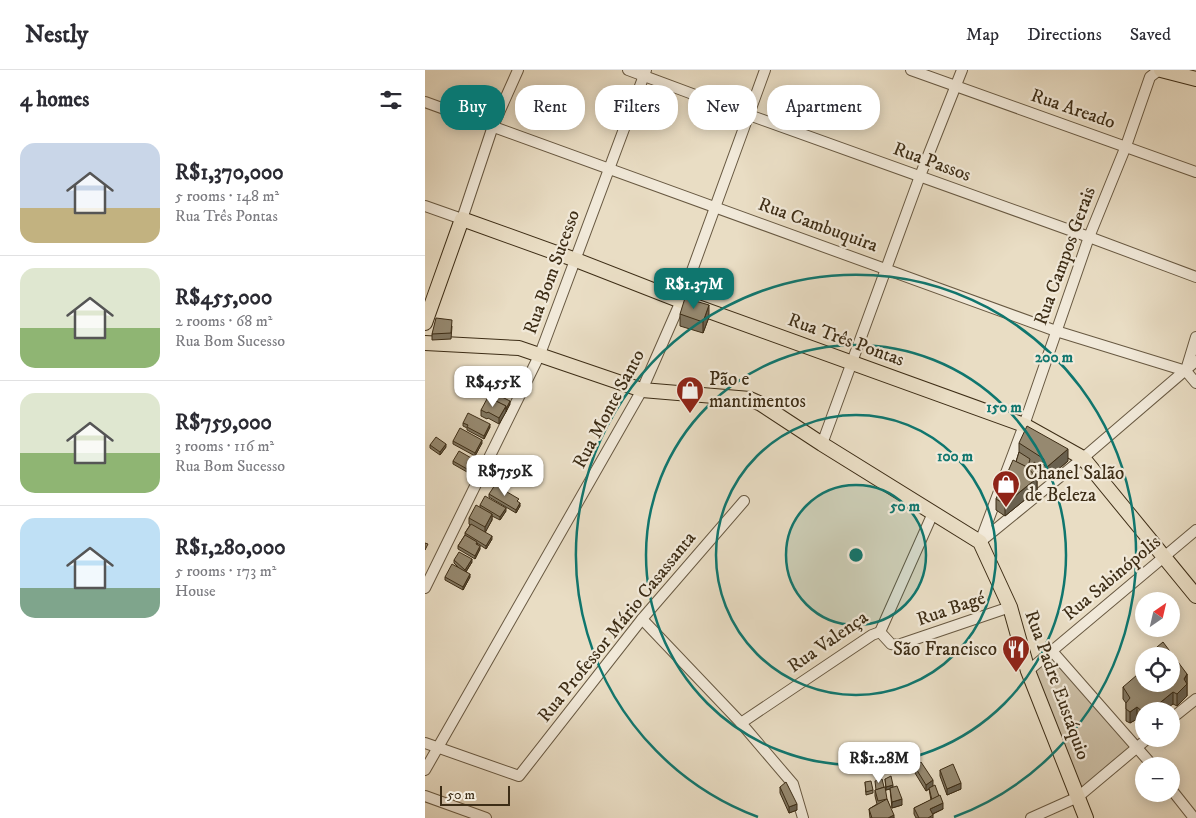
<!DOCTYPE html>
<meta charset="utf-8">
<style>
body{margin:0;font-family:"IM FELL DW Pica",serif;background:#f2f2f3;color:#2b2b33;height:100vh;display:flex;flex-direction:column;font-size:19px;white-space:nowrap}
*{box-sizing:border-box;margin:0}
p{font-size:16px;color:#7c7c81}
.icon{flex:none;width:28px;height:28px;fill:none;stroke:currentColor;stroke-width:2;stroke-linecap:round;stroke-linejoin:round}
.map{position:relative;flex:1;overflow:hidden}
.panel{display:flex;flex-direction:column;background:#fff;width:425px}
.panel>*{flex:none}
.hud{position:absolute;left:15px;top:15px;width:475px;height:45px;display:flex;gap:10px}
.needle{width:32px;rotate:34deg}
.fabs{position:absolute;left:710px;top:522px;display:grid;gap:10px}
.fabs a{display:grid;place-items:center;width:45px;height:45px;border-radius:50%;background:#fff;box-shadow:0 2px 12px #0003;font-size:25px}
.scale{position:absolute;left:15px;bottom:12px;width:70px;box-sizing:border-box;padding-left:5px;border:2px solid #3d2d16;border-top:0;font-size:14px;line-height:18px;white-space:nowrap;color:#3d2d16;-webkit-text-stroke:4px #f1e9d9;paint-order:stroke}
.price{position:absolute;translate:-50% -42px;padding:0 11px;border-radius:10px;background:#fff;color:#222;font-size:16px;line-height:32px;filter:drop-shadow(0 1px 2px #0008)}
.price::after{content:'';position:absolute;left:50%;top:30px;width:15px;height:11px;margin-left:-8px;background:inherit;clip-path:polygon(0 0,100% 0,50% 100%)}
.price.active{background:#0f766e;color:#fff}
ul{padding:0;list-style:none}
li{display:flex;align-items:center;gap:15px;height:125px;padding:0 20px}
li+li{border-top:1px solid #e1e1e2}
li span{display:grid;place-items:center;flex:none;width:140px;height:100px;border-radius:15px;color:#555}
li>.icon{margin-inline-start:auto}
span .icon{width:60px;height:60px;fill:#fffc;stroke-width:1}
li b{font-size:21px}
h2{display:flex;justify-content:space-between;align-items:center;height:60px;padding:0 20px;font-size:21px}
.chip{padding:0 18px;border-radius:20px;background:#fff;box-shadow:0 2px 12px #0003;font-size:18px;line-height:45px}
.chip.active{background:#0f766e;color:#fff}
header{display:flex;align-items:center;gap:30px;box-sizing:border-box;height:70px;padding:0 25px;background:#fff;border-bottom:1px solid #e1e1e2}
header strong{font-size:24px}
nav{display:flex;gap:28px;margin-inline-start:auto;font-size:18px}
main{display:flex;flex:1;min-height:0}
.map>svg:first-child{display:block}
.green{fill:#ccbfa6;stroke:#84765e}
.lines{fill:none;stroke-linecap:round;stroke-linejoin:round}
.minor-casing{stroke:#685942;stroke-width:12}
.major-casing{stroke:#3d2d16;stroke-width:16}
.minor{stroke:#f1e9d9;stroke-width:10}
.major{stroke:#e9ddc4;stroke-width:14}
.wall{fill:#817660;stroke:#3d2d16}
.shaded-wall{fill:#69604e;stroke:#3d2d16}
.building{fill:#968970;stroke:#3d2d16}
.ring{fill:none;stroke:#0f766e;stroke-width:2.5}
.labels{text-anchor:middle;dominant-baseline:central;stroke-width:4.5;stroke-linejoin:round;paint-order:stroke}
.street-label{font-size:19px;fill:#3d2d16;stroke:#f1e9d9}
.poi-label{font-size:19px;fill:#3d2d16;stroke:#f1e9d9;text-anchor:start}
.centre{fill:#0f766e;stroke:#f1e9d9;stroke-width:2.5}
.ring-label{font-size:15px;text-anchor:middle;font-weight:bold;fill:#0f766e;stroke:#f1e9d9;stroke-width:4.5;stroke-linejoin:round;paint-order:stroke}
</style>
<header>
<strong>Nestly</strong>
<nav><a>Map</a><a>Directions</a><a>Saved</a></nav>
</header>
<main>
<section class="panel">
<h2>4 homes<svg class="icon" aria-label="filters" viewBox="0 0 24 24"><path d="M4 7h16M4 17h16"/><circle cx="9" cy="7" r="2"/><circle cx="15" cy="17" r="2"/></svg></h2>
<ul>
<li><span style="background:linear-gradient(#c9d6e8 65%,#c2b280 0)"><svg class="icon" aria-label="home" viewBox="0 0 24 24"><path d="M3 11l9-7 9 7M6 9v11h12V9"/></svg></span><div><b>R$1,370,000</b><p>5 rooms · 148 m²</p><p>Rua Três Pontas</p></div></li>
<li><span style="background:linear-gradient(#dfe7d0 60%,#8fb573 0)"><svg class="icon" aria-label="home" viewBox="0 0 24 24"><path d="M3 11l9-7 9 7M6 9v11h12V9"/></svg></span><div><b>R$455,000</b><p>2 rooms · 68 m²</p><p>Rua Bom Sucesso</p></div></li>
<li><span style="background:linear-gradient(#dfe7d0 60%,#8fb573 0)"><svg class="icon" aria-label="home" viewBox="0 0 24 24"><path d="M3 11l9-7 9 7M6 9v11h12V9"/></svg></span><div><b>R$759,000</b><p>3 rooms · 116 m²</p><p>Rua Bom Sucesso</p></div></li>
<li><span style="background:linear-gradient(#bfe0f5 70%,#7fa58c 0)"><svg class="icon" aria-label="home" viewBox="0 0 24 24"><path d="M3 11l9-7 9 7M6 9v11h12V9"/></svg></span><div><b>R$1,280,000</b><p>5 rooms · 173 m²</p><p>House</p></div></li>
</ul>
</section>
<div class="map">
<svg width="771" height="748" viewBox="0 0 771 748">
<rect width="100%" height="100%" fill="#e9ddc4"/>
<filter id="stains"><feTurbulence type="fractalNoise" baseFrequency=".004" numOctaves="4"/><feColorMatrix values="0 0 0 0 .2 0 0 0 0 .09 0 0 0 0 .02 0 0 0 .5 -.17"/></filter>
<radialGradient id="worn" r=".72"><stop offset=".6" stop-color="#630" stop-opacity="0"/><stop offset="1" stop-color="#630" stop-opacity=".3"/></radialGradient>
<path class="green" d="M627,581L712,677L653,727L603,601Z"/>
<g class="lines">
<g class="minor-casing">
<g id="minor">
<path d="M203,0L324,45L664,167L771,207"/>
<path d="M486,0L771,102"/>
<path d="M0,32L631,261L761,301L771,313"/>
<path d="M0,136L37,149L68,56L93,0"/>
<path d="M761,300L771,267"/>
<path d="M397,374L495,106L537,0"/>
<path d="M555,472L599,355L664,167L701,76L725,7L734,0"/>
<path d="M555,472L658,388L771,291"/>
<path d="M0,518L115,284L221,0"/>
<path d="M217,549L316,653L368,714L378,748"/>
<path d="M455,562L466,574L473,575L585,537"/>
<path d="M455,562L508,443"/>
<path d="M627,581L728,696"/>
<path d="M603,601L771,460"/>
<path d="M746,649L771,629"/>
<path d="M316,653L447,565L455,562"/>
<path d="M0,673L94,706L217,549L319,431"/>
<path d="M0,700L217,320L256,231L340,0"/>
<path d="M746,719L769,748"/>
<path d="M0,726L61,748"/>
<path d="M606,748L653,727L722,669"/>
</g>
</g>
<g class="major-casing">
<g id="major">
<path d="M736,0L771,9"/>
<path d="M0,253L37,149L151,190L256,231L599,355L658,388L771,526"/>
<path d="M0,273L94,278L217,320L325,329L336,334L397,374L555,472L585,537L603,601L661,748"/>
</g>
</g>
<use href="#minor" class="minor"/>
<use href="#major" class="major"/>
</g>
<g class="wall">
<path d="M255,244L284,247L278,263L255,256Z"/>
<path d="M27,256L26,269L7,270V264Z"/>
<path d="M85,334L74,354L63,348L62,349L56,346V340Z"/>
<path d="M38,353L65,357L59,369L42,360V358L38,356Z"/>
<path d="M28,371L57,373L50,386L28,374Z"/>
<path d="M594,373L643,391L622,409L617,406V400L615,399V402L612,410V420L580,446L571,440V429L591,392L594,382Z"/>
<path d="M5,375L21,377L15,385L5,378Z"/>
<path d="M28,391L48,392L42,402L28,394Z"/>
<path d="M64,424L93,432L95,436L91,443L64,427Z"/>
<path d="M55,435L81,441L75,450L67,446V450L60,462L67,469L61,479L52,473L55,479L50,489L33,479V476L40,465V463L45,455L44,454V448L55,437Z"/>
<path d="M29,490L47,492L41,502L45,507L38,520L20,510V507L34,498L29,493Z"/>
<path d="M732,577L762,604V626L752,636L748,634L719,641V655L712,649L705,653L701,651V633L698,629V617L719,614L732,582Z"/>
<path d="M490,697L508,716L518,739L508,744V748H491L489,744V738L506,730L504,719L501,721L490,703Z"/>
<path d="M515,700L536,719L522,725L515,706Z"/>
<path d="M460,709L468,717L477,735L467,738L465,719L461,720Z"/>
<path d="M440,712L448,720V723L441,725Z"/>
<path d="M355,717L372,740L364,743L355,723Z"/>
<path d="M450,720L462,729L469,748H445L444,739L452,734L450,726Z"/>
</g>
<g class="shaded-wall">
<path d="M284,235V247L278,263V252Z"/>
<path d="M85,331V334L81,342V339Z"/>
<path d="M81,336V342L74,354V348Z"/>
<path d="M65,354V357L59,369V366Z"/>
<path d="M57,370V373L50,386V383Z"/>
<path d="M21,374V377L15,385V382Z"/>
<path d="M643,379V391L622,409V397Z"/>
<path d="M48,389V392L42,402V399Z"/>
<path d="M615,396V402L612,410V420L580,446V434L611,409V406Z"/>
<path d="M95,433V436L91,443V440Z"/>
<path d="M81,438V441L75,450V447Z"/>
<path d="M67,444V450L60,463V457Z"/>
<path d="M67,466V469L61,479V476Z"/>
<path d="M55,476V479L50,489V486Z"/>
<path d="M47,489V492L40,503V500Z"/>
<path d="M45,504V507L38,520V517Z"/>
<path d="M762,604V626L752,636V624Z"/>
<path d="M748,622V634L739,641H725Z"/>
<path d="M712,637V649L705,653V642Z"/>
<path d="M456,695V698L451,700V697Z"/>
<path d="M508,710V716L501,721V715Z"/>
<path d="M536,713V719L522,725V719Z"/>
<path d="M468,715V718L461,720V717Z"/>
<path d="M477,729V735L467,738V732Z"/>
<path d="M518,733V739L505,745V739Z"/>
<path d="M372,734V740L364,743V737Z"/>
<path d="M469,745V748H463Z"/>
</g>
<g class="building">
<path d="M260,228L284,235L278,252L255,244Z"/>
<path d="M11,248L27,250L26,263L7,264Z"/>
<path d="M67,322L85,331L81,339V336L64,328Z"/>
<path d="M63,327L81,336L74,348L63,342L62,343L56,340Z"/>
<path d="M43,343L65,354L59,366L42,357L43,355L38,353Z"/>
<path d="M602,356L643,379L622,397L617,394L619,389L594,373Z"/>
<path d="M35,358L57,370L50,383L28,371Z"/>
<path d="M11,367L21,374L15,382L5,375Z"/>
<path d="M34,381L48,389L42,399L28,391Z"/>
<path d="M594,382L605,389L604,393L607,396L609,392L615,396L611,406L608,404L602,397L591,392Z"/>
<path d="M588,390L602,397L612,408L580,434L571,429Z"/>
<path d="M70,415L94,429L92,431L95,433L91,440L64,424Z"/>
<path d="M60,426L81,438L75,447L55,435Z"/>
<path d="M51,435L67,444L60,457L44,448Z"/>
<path d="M46,454L67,466L61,476L40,463Z"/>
<path d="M40,465L52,472L51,474L55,476L50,486L33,476Z"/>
<path d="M0,473L3,474L0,480Z"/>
<path d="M34,482L47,489L40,500L29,490Z"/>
<path d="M27,494L45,504L38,517L20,507Z"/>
<path d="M738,572L762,604L759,609L762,614L752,624L748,622L725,641H719V643L712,637L705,642L701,639V633L705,628L698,617L719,599V614H746V586H726L734,580L732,577Z"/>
<path d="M455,689L456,695L451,697L450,691Z"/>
<path d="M496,692L508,710L501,715L490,697Z"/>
<path d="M528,694L536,713L522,719L515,700Z"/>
<path d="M466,706L468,715L461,717L460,709Z"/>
<path d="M457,709L459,717L451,720L450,711Z"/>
<path d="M446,711L448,720L441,722L440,712Z"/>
<path d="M361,712L372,734L364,737L355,717Z"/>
<path d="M510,715L514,726L507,730L504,718Z"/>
<path d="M472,716L477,729L467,732L465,718Z"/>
<path d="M460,717L462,729L453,731L450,720Z"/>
<path d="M515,725L518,733L505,739L508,745L503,748H494L489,738Z"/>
<path d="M462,729L469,745L463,748H447L444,739Z"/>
</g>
<circle cx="431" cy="485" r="70" fill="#0f766e" fill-opacity=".12"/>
<g class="ring">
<circle cx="431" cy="485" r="70"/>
<circle cx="431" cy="485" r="140"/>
<circle cx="431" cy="485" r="210"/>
<path d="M333 747A280 280 0 1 1 529 747"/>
</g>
<defs>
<g id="shop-pin" transform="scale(1.4375)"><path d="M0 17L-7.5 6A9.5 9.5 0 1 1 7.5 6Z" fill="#8f2418" stroke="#f1e9d9"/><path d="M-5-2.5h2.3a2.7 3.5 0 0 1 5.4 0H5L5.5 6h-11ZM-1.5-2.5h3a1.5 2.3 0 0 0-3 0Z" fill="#fff"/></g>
<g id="restaurant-pin" transform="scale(1.4375)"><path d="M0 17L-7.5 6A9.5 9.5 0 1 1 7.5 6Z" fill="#8f2418" stroke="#f1e9d9"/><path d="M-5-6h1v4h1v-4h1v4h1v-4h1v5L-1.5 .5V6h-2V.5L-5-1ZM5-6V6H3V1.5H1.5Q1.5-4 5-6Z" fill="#fff"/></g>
</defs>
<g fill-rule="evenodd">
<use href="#shop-pin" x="265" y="320"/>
<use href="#shop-pin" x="581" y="414"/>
<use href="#restaurant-pin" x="591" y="579"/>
</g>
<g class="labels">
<g class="street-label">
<text transform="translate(648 39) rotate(19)">Rua Areado</text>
<text transform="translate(507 92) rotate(20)">Rua Passos</text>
<text transform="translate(393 155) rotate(20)">Rua Cambuquira</text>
<text transform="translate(640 186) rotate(-70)">Rua Campos Gerais</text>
<text transform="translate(127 202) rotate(-70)">Rua Bom Sucesso</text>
<text transform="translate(421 270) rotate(20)">Rua Três Pontas</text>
<text transform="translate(184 339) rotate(-62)">Rua Monte Santo</text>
<text transform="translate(687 508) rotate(-40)">Rua Sabinópolis</text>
<text transform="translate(526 539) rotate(-19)">Rua Bagé</text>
<text transform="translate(192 557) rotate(-51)">Rua Professor Mário Casassanta</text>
<text transform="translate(403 572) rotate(-35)">Rua Valença</text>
<text transform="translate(632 615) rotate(70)">Rua Padre Eustáquio</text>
</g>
<g class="poi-label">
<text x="284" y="309">Pão e<tspan x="284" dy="22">mantimentos</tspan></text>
<text x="600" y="403">Chanel Salão<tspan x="600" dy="22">de Beleza</tspan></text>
<text x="572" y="579" text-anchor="end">São Francisco</text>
</g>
</g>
<circle cx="431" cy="485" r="8" class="centre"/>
<g class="ring-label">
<text x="629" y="292">200 m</text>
<text x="579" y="342">150 m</text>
<text x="530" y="391">100 m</text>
<text x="480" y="441">50 m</text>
</g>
<rect width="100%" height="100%" filter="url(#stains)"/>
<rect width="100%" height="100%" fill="url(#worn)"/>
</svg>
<div class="fabs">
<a><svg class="needle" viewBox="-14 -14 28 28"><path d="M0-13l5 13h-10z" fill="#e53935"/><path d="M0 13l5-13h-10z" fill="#7c7c81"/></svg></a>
<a><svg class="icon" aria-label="locate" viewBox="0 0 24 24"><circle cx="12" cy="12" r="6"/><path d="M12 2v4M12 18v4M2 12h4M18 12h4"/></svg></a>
<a>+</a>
<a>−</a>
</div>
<div class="scale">50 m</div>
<b class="price active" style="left:269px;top:240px">R$1.37M</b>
<b class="price" style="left:68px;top:338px">R$455K</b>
<b class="price" style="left:80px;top:427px">R$759K</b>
<b class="price" style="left:454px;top:714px">R$1.28M</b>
<div class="hud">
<a class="chip active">Buy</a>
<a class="chip">Rent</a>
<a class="chip">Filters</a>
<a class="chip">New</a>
<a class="chip">Apartment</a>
</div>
</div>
</main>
